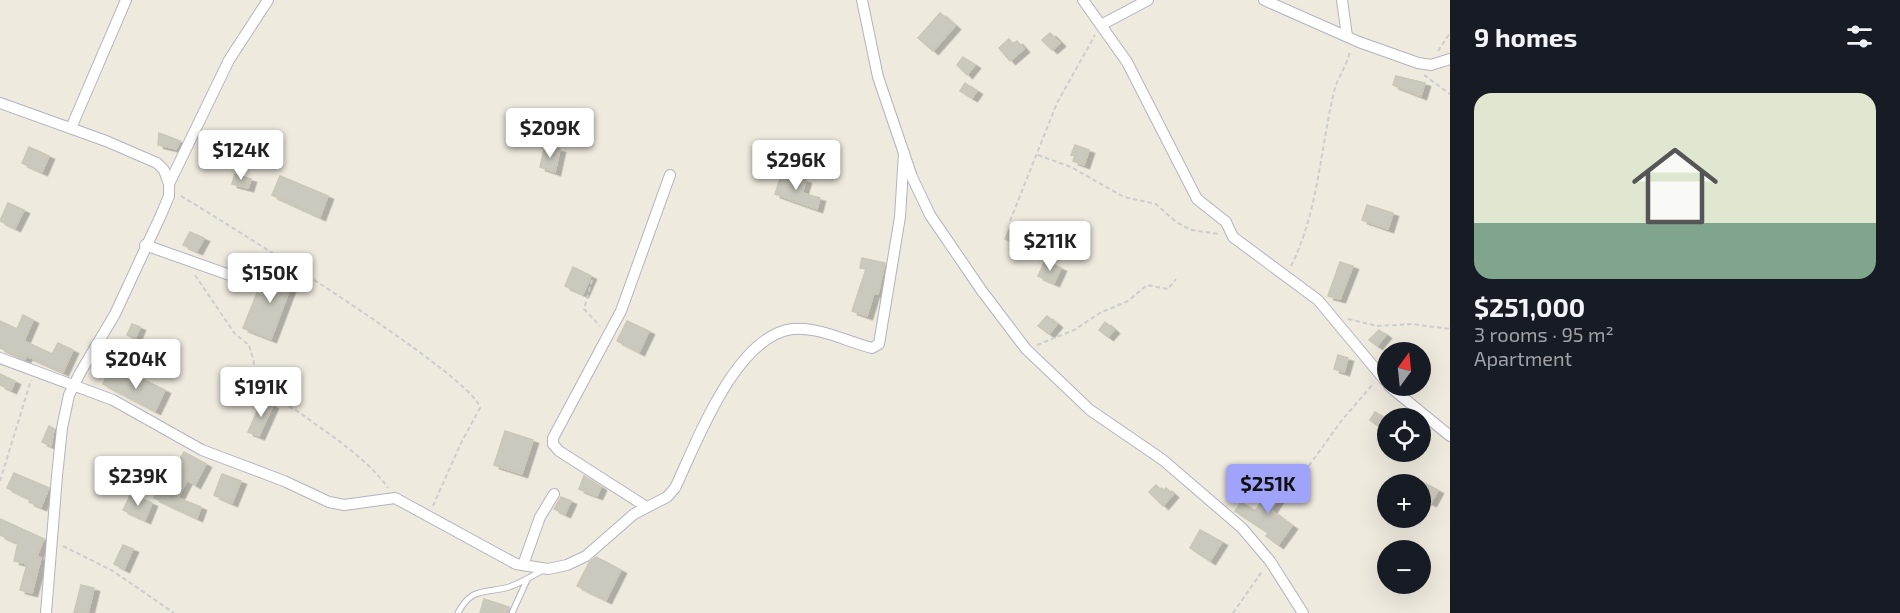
<!DOCTYPE html>
<meta charset="utf-8">
<style>
body{margin:0;font-family:"Exo 2",sans-serif;background:#242831;color:#f1f3f6;height:100vh;display:flex;flex-direction:column;font-size:22px;white-space:nowrap}
*{box-sizing:border-box;margin:0}
p{font-size:20px;color:#9ea1a6}
.icon{flex:none;width:33px;height:33px;fill:none;stroke:currentColor;stroke-width:2;stroke-linecap:round;stroke-linejoin:round}
.map{position:relative;flex:1;overflow:hidden}
.sheet{display:flex;flex-direction:column;background:#171b24;width:450px}
.sheet>*{flex:none}
.needle{width:39px;rotate:15deg}
.tools{position:absolute;left:1377px;top:342px;display:grid;gap:12px}
.tools a{display:grid;place-items:center;width:54px;height:54px;border-radius:50%;background:#171b24;box-shadow:0 6px 24px #0002;font-size:30px}
.price{position:absolute;translate:-50% -51px;padding:0 14px;border-radius:6px;background:#fff;color:#222;font-size:20px;line-height:39px;filter:drop-shadow(0 2px 3px #0008)}
.price::after{content:'';position:absolute;left:50%;top:36px;width:18px;height:14px;margin-left:-9px;background:inherit;clip-path:polygon(0 0,100% 0,50% 100%)}
.price.on{background:#9fa3fa;color:#111}
ul{padding:0;list-style:none}
li{display:grid;align-content:center;gap:12px;height:318px;padding:0 24px}
li span{display:grid;place-items:center;height:186px;border-radius:18px;color:#555}
li>.icon{margin-inline-start:auto}
span .icon{width:108px;height:108px;fill:#fffc;stroke-width:1}
li b{font-size:26px}
h2{display:flex;justify-content:space-between;align-items:center;height:72px;padding:0 24px;font-size:26px}
main{display:flex;flex:1;min-height:0}
.map>svg:first-child{display:block}
.building{fill:#cbc8bd;stroke:#cbc7b7;stroke-width:1.5;filter:url(#shadow)}
.lines{fill:none;stroke-linecap:round;stroke-linejoin:round}
.lane-casing{stroke:#b2b3c1;stroke-width:7}
.street-casing{stroke:#b2b3c1;stroke-width:12}
.path{stroke:#cdcdcd;stroke-width:2;stroke-dasharray:4.5 3;stroke-linecap:butt}
.lane{stroke:#fff;stroke-width:5}
.street{stroke:#fff;stroke-width:10}
</style>
<main>
<div class="map">
<svg width="1450" height="613" viewBox="0 0 1450 613">
<defs>
<filter id="shadow"><feDropShadow dx="5.5" dy="3.5" stdDeviation="0" flood-color="#0004"/></filter>
</defs>
<rect width="100%" height="100%" fill="#efeade"/>
<g class="building">
<path d="M940,13L955,26L933,51L918,38Z"/>
<path d="M1050,33L1060,43L1052,50L1042,40Z"/>
<path d="M1009,39L1013,44L1017,41L1024,49L1010,61L999,48Z"/>
<path d="M963,57L975,65L967,75L957,65Z"/>
<path d="M1396,76L1425,83L1421,96L1393,85Z"/>
<path d="M965,83L977,91L972,98L960,91Z"/>
<path d="M159,133L180,141L176,149L158,145Z"/>
<path d="M1075,145L1089,150L1084,165L1073,161L1075,156L1071,155Z"/>
<path d="M545,146L560,149L555,172L540,167Z"/>
<path d="M29,147L49,156L42,172L22,163Z"/>
<path d="M782,173L806,180L802,193L820,198L817,209L775,194Z"/>
<path d="M235,174L251,179L248,188L232,184Z"/>
<path d="M280,176L328,196L320,217L272,195Z"/>
<path d="M8,203L24,210L15,228L0,221Z"/>
<path d="M1367,205L1393,213L1388,229L1362,220Z"/>
<path d="M1010,228L1027,236L1021,247L1005,239Z"/>
<path d="M190,232L204,238L197,251L183,245Z"/>
<path d="M862,258L885,263L878,294L874,293L867,316L852,311L866,269L860,268Z"/>
<path d="M1045,261L1061,268L1054,283L1038,276Z"/>
<path d="M1340,262L1353,266L1340,299L1328,296Z"/>
<path d="M267,265L299,277L295,287L291,286L271,339L243,328L257,293L271,298L276,292L278,281L263,275Z"/>
<path d="M573,267L591,276L583,294L565,286Z"/>
<path d="M23,315L33,320L24,341L52,354L58,343L73,350L63,372L27,356L25,359L0,348V321L17,329Z"/>
<path d="M1047,316L1057,324L1049,334L1038,326Z"/>
<path d="M627,321L649,331L639,352L617,341Z"/>
<path d="M1105,322L1114,330L1108,337L1099,330Z"/>
<path d="M132,324L140,327L135,339L127,335Z"/>
<path d="M1379,330L1386,335L1377,346L1369,340Z"/>
<path d="M1338,355L1348,358L1344,372L1334,369Z"/>
<path d="M109,371L138,384L140,378L165,390L155,411L103,384Z"/>
<path d="M0,374L15,381L11,390L0,385Z"/>
<path d="M262,400L273,405L259,436L248,432Z"/>
<path d="M1375,412L1388,420L1384,430L1370,420Z"/>
<path d="M49,426L54,429L51,446L42,442Z"/>
<path d="M505,431L533,440L522,474L494,465Z"/>
<path d="M184,452L206,464L195,485L187,480L178,498L201,507L197,518L154,498L161,482L166,484Z"/>
<path d="M14,473L49,488L41,507L29,502L30,499L7,488Z"/>
<path d="M222,474L241,481L232,503L214,495Z"/>
<path d="M584,476L601,487L597,496L579,489Z"/>
<path d="M1276,480L1286,487L1271,510L1292,526L1278,545L1266,536L1268,533L1235,511L1241,502L1255,511Z"/>
<path d="M1420,481L1438,490L1431,503L1420,498Z"/>
<path d="M1156,485L1162,491L1166,488L1173,494L1163,506L1149,492Z"/>
<path d="M131,494L152,503L145,520L123,510Z"/>
<path d="M561,497L571,501L565,514L554,509Z"/>
<path d="M0,519L44,539L37,556L41,558L32,593L20,590L27,564L14,561L18,543L0,535Z"/>
<path d="M1200,530L1222,542L1210,561L1190,548Z"/>
<path d="M123,545L133,549L124,569L114,564Z"/>
<path d="M596,557L621,570L606,600L577,586L589,563Z"/>
<path d="M81,585L94,588L88,613H74Z"/>
<path d="M484,599L509,607L507,613H480Z"/>
</g>
<g class="lines">
<g class="lane-casing">
<g id="lane">
<path d="M458,613C472,586 485,594 509,587C521,583 532,576 543,570"/>
<path d="M512,613L527,580"/>
</g>
</g>
<g class="street-casing">
<g id="street">
<path d="M862,0L878,77L912,177L930,215L982,291L1026,349L1090,410L1163,460L1242,528L1270,561L1303,613"/>
<path d="M1083,0L1127,62L1197,199L1226,222L1233,237L1318,300L1388,384"/>
<path d="M1264,0L1359,42L1418,63L1431,65L1450,59"/>
<path d="M1342,0L1347,36"/>
<path d="M1101,25L1148,0"/>
<path d="M0,103L106,141L157,163L164,170L169,184V196L161,215L115,314L80,373L69,395L62,428L57,476L46,613"/>
<path d="M71,128L126,0"/>
<path d="M169,184L229,60L268,0"/>
<path d="M145,245L269,289"/>
<path d="M0,358L113,400L202,450L284,481L329,502L344,505L395,498L516,564L548,569L567,565L586,556L634,514L667,497L675,488C697,442 735,337 792,329C818,326 848,342 872,348L879,344L900,217L904,153"/>
<path d="M1389,386L1450,436"/>
<path d="M645,506L559,451L553,444V438L621,311L670,175"/>
<path d="M523,565L540,517L554,494"/>
</g>
</g>
<g class="path">
<path d="M1438,51L1450,33"/>
<path d="M1424,75L1450,94"/>
<path d="M1038,155L1071,167L1124,197L1156,204L1176,222L1191,230L1219,234"/>
<path d="M181,196C221,220 475,377 480,408L461,443L432,508"/>
<path d="M1010,221L1057,103L1095,35"/>
<path d="M1291,266C1319,210 1320,148 1335,88C1339,75 1348,64 1350,50"/>
<path d="M195,275L235,334L249,345L254,362L252,385C268,399 283,402 300,413C330,435 367,458 388,488"/>
<path d="M592,280L584,309L600,326"/>
<path d="M1348,319L1377,326L1412,324L1450,329"/>
<path d="M1037,345L1074,330L1100,313L1128,301L1147,285L1168,289L1176,279"/>
<path d="M1300,478L1342,420L1374,383"/>
<path d="M0,481L31,380"/>
<path d="M63,546L113,571L174,613"/>
<path d="M1233,613L1263,570"/>
</g>
<use href="#lane" class="lane"/>
<use href="#street" class="street"/>
</g>
</svg>
<div class="tools">
<a><svg class="needle" viewBox="-14 -14 28 28"><path d="M0-13l5 13h-10z" fill="#e53935"/><path d="M0 13l5-13h-10z" fill="#9ea1a6"/></svg></a>
<a><svg class="icon" aria-label="locate" viewBox="0 0 24 24"><circle cx="12" cy="12" r="6"/><path d="M12 2v4M12 18v4M2 12h4M18 12h4"/></svg></a>
<a>+</a>
<a>−</a>
</div>
<b class="price" style="left:550px;top:159px">$209K</b>
<b class="price" style="left:241px;top:181px">$124K</b>
<b class="price" style="left:796px;top:191px">$296K</b>
<b class="price" style="left:1050px;top:272px">$211K</b>
<b class="price" style="left:270px;top:304px">$150K</b>
<b class="price" style="left:136px;top:390px">$204K</b>
<b class="price" style="left:261px;top:418px">$191K</b>
<b class="price" style="left:138px;top:507px">$239K</b>
<b class="price on" style="left:1268px;top:515px">$251K</b>
</div>
<section class="sheet">
<h2>9 homes<svg class="icon" aria-label="filters" viewBox="0 0 24 24"><path d="M4 7h16M4 17h16"/><circle cx="9" cy="7" r="2"/><circle cx="15" cy="17" r="2"/></svg></h2>
<ul>
<li><span style="background:linear-gradient(#dfe7d0 70%,#7fa58c 0)"><svg class="icon" aria-label="home" viewBox="0 0 24 24"><path d="M3 11l9-7 9 7M6 9v11h12V9"/></svg></span><div><b>$251,000</b><p>3 rooms · 95 m²</p><p>Apartment</p></div></li>
</ul>
</section>
</main>
